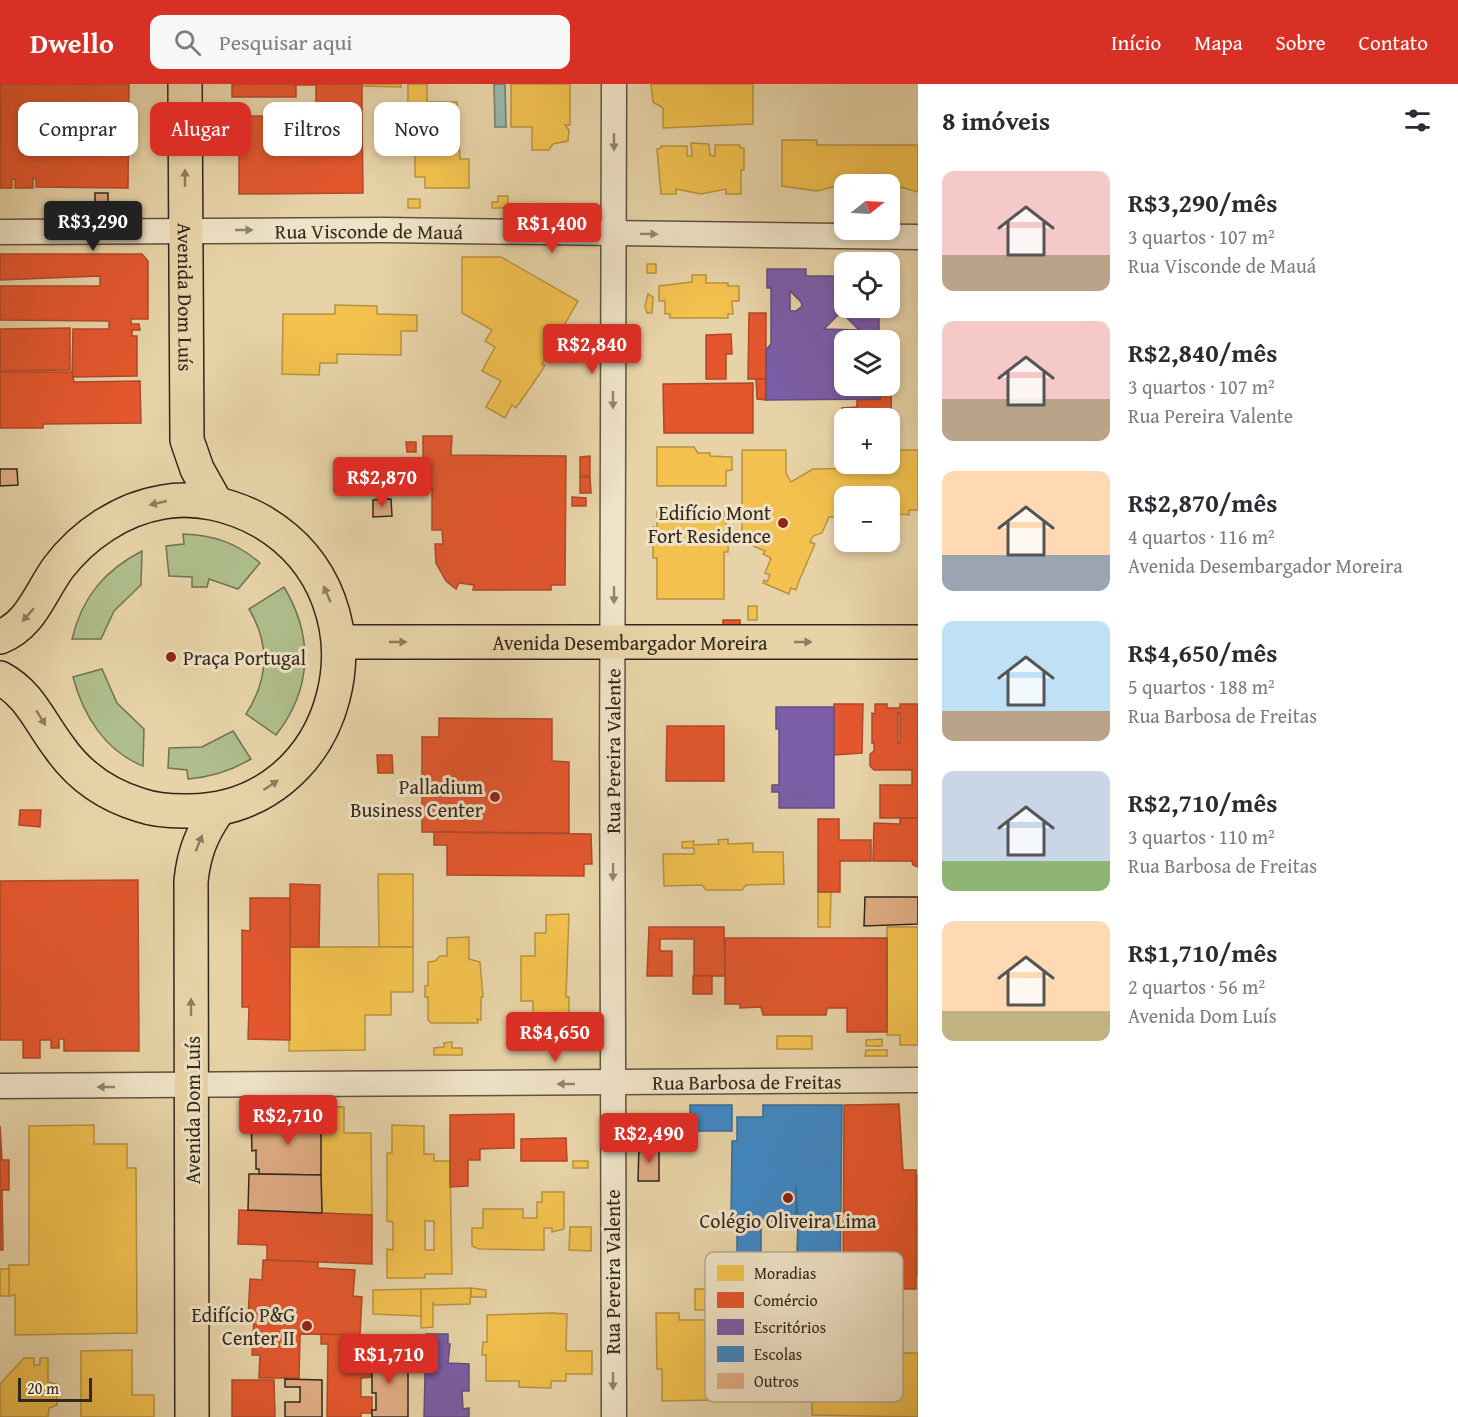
<!DOCTYPE html>
<html lang="pt">
<meta charset="utf-8">
<style>
body{margin:0;font-family:"Gentium Book Plus",serif;background:#f7f7f7;color:#2b2b33;height:100vh;display:flex;flex-direction:column;font-size:22px;white-space:nowrap}
*{box-sizing:border-box;margin:0}
p{font-size:20px;color:#7c7c81}
.icon{flex:none;width:33px;height:33px;fill:none;stroke:currentColor;stroke-width:2;stroke-linecap:round;stroke-linejoin:round}
.map{position:relative;flex:1;overflow:hidden}
.details{display:flex;flex-direction:column;background:#fff;width:540px}
.details>*{flex:none}
.hud{position:absolute;left:18px;top:18px;width:570px;height:54px;display:flex;gap:12px}
.needle{width:39px;rotate:72deg}
.tools{position:absolute;left:834px;top:90px;display:grid;gap:12px}
.tools a{display:grid;place-items:center;width:66px;height:66px;border-radius:12px;background:#fff;box-shadow:0 3px 9px #0003;font-size:30px}
.scale{position:absolute;left:18px;bottom:15px;width:74px;box-sizing:border-box;padding-left:6px;border:3px solid #32271c;border-top:0;font-size:16px;line-height:21px;white-space:nowrap;color:#32271c;-webkit-text-stroke:4px #efe2c6;paint-order:stroke}
.price{position:absolute;translate:-50% -51px;padding:0 14px;border-radius:6px;background:#d93025;color:#fff;font-size:20px;line-height:39px;filter:drop-shadow(0 2px 3px #0008)}
.price::after{content:'';position:absolute;left:50%;top:36px;width:18px;height:14px;margin-left:-9px;background:inherit;clip-path:polygon(0 0,100% 0,50% 100%)}
.price.selected{background:#222;color:#fff}
ul{padding:0;list-style:none}
li{display:flex;align-items:center;gap:18px;height:150px;padding:0 24px}
li span{display:grid;place-items:center;flex:none;width:168px;height:120px;border-radius:12px;color:#555}
li>.icon{margin-inline-start:auto}
span .icon{width:72px;height:72px;fill:#fffc;stroke-width:1}
li b{font-size:26px}
h2{display:flex;justify-content:space-between;align-items:center;height:72px;padding:0 24px;font-size:26px}
.pill{padding:0 21px;border-radius:12px;background:#fff;box-shadow:0 3px 9px #0003;font-size:21px;line-height:54px}
.pill.selected{background:#d93025;color:#fff}
header{display:flex;align-items:center;gap:36px;box-sizing:border-box;height:84px;padding:0 30px;background:#d93025;color:#fff}
header strong{font-size:28px}
nav{display:flex;gap:33px;margin-inline-start:auto;font-size:21px}
.search{width:420px;height:54px;background:#f7f7f7;display:flex;align-items:center;gap:15px;box-sizing:border-box;padding:0 21px;border-radius:12px;color:#7c7c81;font-size:22px}
main{display:flex;flex:1;min-height:0}
.map>svg:first-child{display:block}
.green{fill:#afbe8c;stroke:#707254;stroke-width:1.5}
.water{fill:#97b7a9;stroke:#6f7d71;stroke-width:1.5}
.homes{fill:#f2c14e;stroke:#b8933f;stroke-width:1.5;fill-rule:evenodd}
.shops{fill:#e4572e;stroke:#af4929;stroke-width:1.5;fill-rule:evenodd}
.offices{fill:#7b5ea7;stroke:#654e7d;stroke-width:1.5;fill-rule:evenodd}
.schools{fill:#3f88c5;stroke:#3b6b92;stroke-width:1.5}
.building{fill:#e1ad84;stroke:#32271c;stroke-width:1.5}
.lines{fill:none;stroke-linecap:round;stroke-linejoin:round}
.minor-casing{stroke:#5f523f;stroke-width:27}
.primary-casing{stroke:#32271c;stroke-width:36}
.minor{stroke:#efe2c6;stroke-width:24}
.primary{stroke:#e7d3a7;stroke-width:33}
.oneway{fill:#908471}
.oneway2{fill:#8c7d62}
.poi-dot{fill:#8f2418;stroke:#efe2c6;stroke-width:2}
.labels{text-anchor:middle;dominant-baseline:central;stroke-width:6;stroke-linejoin:round;paint-order:stroke}
.street-label{font-size:20px;fill:#32271c;stroke:#efe2c6}
.poi-label{font-size:20px;fill:#32271c;stroke:#efe2c6;text-anchor:end}
.key{fill:#efe2c6;stroke:#b6aa93;stroke-width:1.5}
.key-label{font-size:16px;fill:#32271c}
</style>
<header>
<strong>Dwello</strong>
<div class="search"><svg class="icon" aria-label="search" viewBox="0 0 24 24"><circle cx="10" cy="10" r="6"/><path d="M15 15l6 6"/></svg>Pesquisar aqui</div>
<nav><a>Início</a><a>Mapa</a><a>Sobre</a><a>Contato</a></nav>
</header>
<main>
<div class="map">
<svg width="918" height="1333" viewBox="0 0 918 1333">
<rect width="100%" height="100%" fill="#e7d3a7"/>
<filter id="stains"><feTurbulence type="fractalNoise" baseFrequency=".00333" numOctaves="4"/><feColorMatrix values="0 0 0 0 .2 0 0 0 0 .09 0 0 0 0 .02 0 0 0 .5 -.17"/></filter>
<radialGradient id="worn" r=".72"><stop offset=".6" stop-color="#630" stop-opacity="0"/><stop offset="1" stop-color="#630" stop-opacity=".3"/></radialGradient>
<g class="green">
<path d="M183,450C214,451 237,459 260,479L238,505L209,495L207,503H192V493L169,492L166,462L184,460Z"/>
<path d="M142,467L141,501L114,527L101,555H72C82,513 105,486 142,467Z"/>
<path d="M284,503C314,553 312,605 276,651L246,630C268,596 270,560 249,525Z"/>
<path d="M102,585L117,619L144,645L143,682C105,667 83,631 73,593Z"/>
<path d="M233,647L251,675C231,687 212,693 188,695L187,686L168,684L169,664L202,663Z"/>
</g>
<path class="water" d="M494,0H505L506,43H495Z"/>
<g class="homes">
<path d="M362,0H401V3L362,2Z"/>
<path d="M408,0H427V18H457L460,75H469V104H425V93H415V66H420V44H408Z"/>
<path d="M511,0H570V41H565L569,46L568,57L553,60L549,66H532V43H511Z"/>
<path d="M651,0H753V40L663,44V24L653,18Z"/>
<path d="M782,56H817V61H918V108L890,100H844L817,107L782,102Z"/>
<path d="M691,59L709,60L710,71L715,72V61H740V64H744V86H741V110H726V105L701,110L676,105V110H661L657,65L661,64V62H687V72H692Z"/>
<path d="M498,112H508V124H492V118H498Z"/>
<rect x="408" y="115" width="12" height="9"/>
<path d="M462,173H501L578,217L542,280L545,281L541,288L516,324L512,321L505,334L486,323L501,297L482,287L495,263L485,257L492,246L462,229Z"/>
<rect x="647" y="180" width="9" height="9"/>
<path d="M692,191H706V199H728V202H739V217H732L733,230H728V234H670V230H665V217H659V202L692,198Z"/>
<path d="M648,210L653,213L652,229H647L645,222Z"/>
<path d="M335,221L377,222V230L417,231V247H401V271L337,270V279H320L319,291L282,290L283,230H335Z"/>
<path d="M657,363H694L698,369H710V372L732,373V386L726,387V402H657Z"/>
<path d="M742,366H786V389L791,398L813,385L884,384V380H890V366H918V426H909V431L890,429V412H844V433H829L822,449L813,452L810,458L815,460L799,497L796,506L791,504L789,510L763,499L764,496L767,498L770,491L765,489L771,474L763,470L765,467L742,457Z"/>
<path d="M657,428H724V438L729,443L728,468H724V515H657V474H653V443L657,444Z"/>
<rect x="748" y="522" width="9" height="14"/>
<path d="M728,755V760L753,759V768H783L784,800L746,801L742,806H706L702,801L664,802L663,770H694V764H682V758L694,757L693,761L719,760L718,756Z"/>
<path d="M378,790H413V863H379Z"/>
<path d="M818,808H831L830,843H818Z"/>
<path d="M569,830L566,913H569V932H533V917H521V872H535V849H546V831Z"/>
<path d="M887,843H918V961H900V951H887Z"/>
<path d="M469,853V875L480,878L483,913H481V936L477,935L478,939H431L428,936V913H425V902H428V878L435,877L440,872H447V854Z"/>
<path d="M290,863H413V908H391V931H365V966L289,967Z"/>
<rect x="777" y="952" width="35" height="13"/>
<path d="M882,955V962H866V956Z"/>
<path d="M452,958V964H462V971H434V964L444,963V959Z"/>
<path d="M866,966H887V972H865Z"/>
<path d="M320,1022L344,1023V1049H371L372,1131L322,1129Z"/>
<path d="M94,1041V1060H127V1084H136L137,1249L15,1251V1211L9,1212V1181H29V1042Z"/>
<path d="M392,1041L424,1042V1070H434V1077H450L452,1190H425V1194H387V1165L393,1166V1138L387,1137V1069H392ZM425,1137H434V1166H425Z"/>
<rect x="573" y="1077" width="15" height="7"/>
<rect x="916" y="1091" width="2" height="101"/>
<path d="M542,1108H564V1145L552,1148V1144H544V1166L479,1165L472,1162V1144H483V1125H523V1134H537V1118H542Z"/>
<path d="M570,1143H591V1167L569,1166Z"/>
<rect x="0" y="1185" width="9" height="27"/>
<path d="M471,1204L486,1206V1213H471Z"/>
<path d="M471,1204L470,1220L435,1221L433,1219V1243L421,1244V1205Z"/>
<path d="M421,1205V1232L373,1230V1206Z"/>
<path d="M695,1205H734V1213H705V1226H695Z"/>
<path d="M866,1215L867,1269H918V1333L812,1331V1306H808L806,1216Z"/>
<path d="M551,1229L567,1230L566,1267H592V1290H566V1297H551V1304L519,1303V1297H486V1271H482L483,1258H487V1231Z"/>
<path d="M656,1229H679V1236H705V1258H714L715,1316L662,1317V1285H657Z"/>
<path d="M132,1266V1311H154V1333H81V1267Z"/>
<path d="M24,1274H34V1281H40V1274H48V1298L57,1300V1321L49,1324L48,1333H0V1300Z"/>
</g>
<g class="shops">
<path d="M0,0H129L128,104L36,103V95L33,94V104H15V95H12V104H0Z"/>
<path d="M232,0H362V33H316V1H296V13H232Z"/>
<path d="M239,32L362,33L363,109L239,110Z"/>
<path d="M0,170H142L148,177V235H131V240H139L140,246H132V252H137V292L72,293L73,245H109V237L0,236V202H100V192L0,196Z"/>
<path d="M749,229H766V295H748Z"/>
<path d="M70,244V286L0,287V245Z"/>
<path d="M731,250L732,270H726V295H706V251Z"/>
<path d="M0,288H72L74,298L140,297L141,339L43,340V344H0Z"/>
<path d="M756,295H766V316L757,315Z"/>
<path d="M753,299V349H664L663,300Z"/>
<path d="M880,310H891L892,355H890V334H857V316L880,315Z"/>
<path d="M857,323V334H844V356H841L842,324Z"/>
<path d="M423,352H452L451,371L566,372L565,501H551V506H473L474,501L459,499L456,505L446,497L436,479L435,460H443L442,446H432V405H423Z"/>
<path d="M406,358H416V368H407Z"/>
<path d="M590,372V392H580V373Z"/>
<path d="M580,393H590L591,409H580Z"/>
<path d="M572,413L586,414V422H572Z"/>
<rect x="723" y="536" width="17" height="8"/>
<path d="M834,620H863L862,669L834,671Z"/>
<path d="M875,620H887V624H900V620H918V734H880V701H912V686H874L870,682V670L874,667V659H872V629L875,630ZM898,629H900V659H898Z"/>
<path d="M439,634L552,635V677L569,678V749L422,748V653H439Z"/>
<path d="M667,642H724V697H666Z"/>
<path d="M377,671H392L393,689H378Z"/>
<path d="M20,726H41L40,743L19,741Z"/>
<path d="M900,734H918V783L913,781L912,777H873L874,739L900,740Z"/>
<path d="M818,735H839V756H871V777H840V808H818Z"/>
<path d="M434,748L591,750L592,780H584V792L447,791V761H434Z"/>
<path d="M138,796L139,967H64V955H59V964H51V956H40V974H23V956H0V797Z"/>
<path d="M290,800L320,801L319,863H290Z"/>
<path d="M250,814H290V956L248,955L249,923H242V846L250,847Z"/>
<path d="M649,843H724L725,892H694V855H660V867H672V892H647Z"/>
<path d="M725,854H887V948H847V924H827L826,931H763L761,923L740,924V920H725Z"/>
<rect x="693" y="892" width="19" height="18"/>
<path d="M899,1020L903,1086H916V1205H898V1194H866V1205H843L844,1021Z"/>
<path d="M514,1030V1064L480,1065V1076H468V1102L450,1103V1031Z"/>
<path d="M0,1042L2,1076H9V1106H2L3,1166H0Z"/>
<path d="M566,1054L567,1077H521V1055Z"/>
<path d="M239,1126L372,1131V1180L267,1176V1161L238,1160Z"/>
<path d="M263,1176L318,1178V1184L355,1186L353,1212L362,1213L360,1251L300,1250L299,1294H259L260,1271H252L254,1234L248,1235L250,1195L262,1196Z"/>
<path d="M321,1250L350,1251L349,1278H358L359,1251H373L372,1293L361,1294V1313H372V1329H361V1333H327L328,1260H321Z"/>
<path d="M232,1296H274L275,1333H232Z"/>
</g>
<g class="offices">
<path d="M767,185H806V192H844V224H879V256H844V302H880V315L766,316V266L771,260V204H767ZM790,207L801,218L802,222L796,227H790ZM841,228L859,246L824,245Z"/>
<path d="M776,623H834V724H779V708H772V701H779V645H776Z"/>
<path d="M426,1250H448V1260H450L448,1279L469,1280V1307H462L463,1325L469,1324V1333H424Z"/>
</g>
<g class="schools">
<rect x="690" y="1021" width="42" height="26"/>
<path d="M763,1021H842L840,1203H796L798,1138L796,1101V1138L761,1137V1181H783V1205H731V1183H737V1138H731L732,1057H737V1033H763Z"/>
</g>
<g class="building">
<rect x="95" y="109" width="13" height="9"/>
<path d="M0,385H17L18,401L0,402Z"/>
<path d="M391,415L392,432L373,433V416Z"/>
<path d="M865,813H918V840L864,842Z"/>
<path d="M314,1022L321,1023V1091L259,1090V1085H256V1066L252,1067L251,1036H314Z"/>
<path d="M639,1062H659V1097H638Z"/>
<path d="M249,1090L321,1091L322,1129L248,1126Z"/>
<path d="M372,1264L395,1265V1286H408V1333H372V1326H376V1309H372Z"/>
<path d="M285,1295L322,1296V1333H285V1318H300V1303H285Z"/>
</g>
<g class="lines">
<g class="minor-casing">
<g id="minor">
<path id="s1" d="M0,148L384,146L918,153"/>
<path id="s2" d="M0,1002L918,996"/>
<path id="s3" d="M614,1333C610,889 613,444 614,0"/>
</g>
</g>
<g class="primary-casing">
<g id="primary">
<path id="s4" d="M185,0L187,356L197,385L216,419"/>
<path d="M0,553C31,541 40,509 58,484C83,451 121,425 163,418C196,412 232,421 261,437C397,516 343,731 184,727C169,727 154,726 140,721C107,711 79,692 59,663C39,637 30,610 0,594"/>
<path id="s5" d="M340,558H918"/>
<path d="M192,1333L191,797C194,768 202,749 218,726"/>
</g>
</g>
<use href="#minor" class="minor"/>
<use href="#primary" class="primary"/>
</g>
<defs><path id="oneway-solid" d="M-6-.8H1V-3.2L6.5 0L1 3.2V.8H-6Z" transform="scale(1.5)"/></defs>
<g class="oneway">
<use href="#oneway-solid" transform="translate(614 58) rotate(90)"/>
<use href="#oneway-solid" transform="translate(244 146)"/>
<use href="#oneway-solid" transform="translate(649 150) rotate(1)"/>
<use href="#oneway-solid" transform="translate(613 316) rotate(90)"/>
<use href="#oneway-solid" transform="translate(614 511) rotate(90)"/>
<use href="#oneway-solid" transform="translate(613 788) rotate(91)"/>
<use href="#oneway-solid" transform="translate(566 1000) rotate(180)"/>
<use href="#oneway-solid" transform="translate(106 1003) rotate(-180)"/>
<use href="#oneway-solid" transform="translate(613 1297) rotate(90)"/>
</g>
<g class="oneway2">
<use href="#oneway-solid" transform="translate(185 94) rotate(-90)"/>
<use href="#oneway-solid" transform="translate(158 419) rotate(167)"/>
<use href="#oneway-solid" transform="translate(327 510) rotate(-113)"/>
<use href="#oneway-solid" transform="translate(28 531) rotate(131)"/>
<use href="#oneway-solid" transform="translate(398 558)"/>
<use href="#oneway-solid" transform="translate(803 558)"/>
<use href="#oneway-solid" transform="translate(41 634) rotate(58)"/>
<use href="#oneway-solid" transform="translate(271 701) rotate(-34)"/>
<use href="#oneway-solid" transform="translate(199 759) rotate(-68)"/>
<use href="#oneway-solid" transform="translate(191 923) rotate(-90)"/>
</g>
<g class="poi-dot">
<circle cx="783" cy="439" r="6"/>
<circle cx="171" cy="573" r="6"/>
<circle cx="495" cy="713" r="6"/>
<circle cx="788" cy="1114" r="6"/>
<circle cx="307" cy="1242" r="6"/>
</g>
<g class="labels">
<g class="street-label">
<text stroke="none"><textPath href="#s1" startOffset="369">Rua Visconde de Mauá</textPath></text>
<text stroke="none"><textPath href="#s4" startOffset="213">Avenida Dom Luís</textPath></text>
<text stroke="none"><textPath href="#s5" startOffset="290">Avenida Desembargador Moreira</textPath></text>
<text stroke="none"><textPath href="#s3" startOffset="666">Rua Pereira Valente</textPath></text>
<text stroke="none"><textPath href="#s2" startOffset="747">Rua Barbosa de Freitas</textPath></text>
<text transform="translate(192 1026) rotate(-90)">Avenida Dom Luís</text>
<text transform="translate(612 1188) rotate(-90)">Rua Pereira Valente</text>
</g>
<g class="poi-label">
<text x="771" y="428">Edifício Mont<tspan x="771" dy="23">Fort Residence</tspan></text>
<text x="183" y="573" text-anchor="start">Praça Portugal</text>
<text x="483" y="702">Palladium<tspan x="483" dy="23">Business Center</tspan></text>
<text x="788" y="1136" text-anchor="middle">Colégio Oliveira Lima</text>
<text x="295" y="1230">Edifício P&amp;G<tspan x="295" dy="23">Center II</tspan></text>
</g>
</g>
<rect x="705" y="1168" width="198" height="150" rx="9" class="key"/>
<rect x="717" y="1181" width="27" height="16" fill="#f2c14e"/>
<rect x="717" y="1208" width="27" height="16" fill="#e4572e"/>
<rect x="717" y="1235" width="27" height="16" fill="#7b5ea7"/>
<rect x="717" y="1262" width="27" height="16" fill="#3f88c5"/>
<rect x="717" y="1289" width="27" height="16" fill="#e1ad84"/>
<g class="key-label">
<text x="754" y="1195">Moradias</text>
<text x="754" y="1222">Comércio</text>
<text x="754" y="1249">Escritórios</text>
<text x="754" y="1276">Escolas</text>
<text x="754" y="1303">Outros</text>
</g>
<rect width="100%" height="100%" filter="url(#stains)"/>
<rect width="100%" height="100%" fill="url(#worn)"/>
</svg>
<div class="tools">
<a><svg class="needle" viewBox="-14 -14 28 28"><path d="M0-13l5 13h-10z" fill="#e53935"/><path d="M0 13l5-13h-10z" fill="#7c7c81"/></svg></a>
<a><svg class="icon" aria-label="locate" viewBox="0 0 24 24"><circle cx="12" cy="12" r="6"/><path d="M12 2v4M12 18v4M2 12h4M18 12h4"/></svg></a>
<a><svg class="icon" aria-label="layers" viewBox="0 0 24 24"><path d="M12 4l9 5-9 5-9-5zM3 14l9 5 9-5"/></svg></a>
<a>+</a>
<a>−</a>
</div>
<div class="scale">20 m</div>
<b class="price selected" style="left:93px;top:168px">R$3,290</b>
<b class="price" style="left:552px;top:170px">R$1,400</b>
<b class="price" style="left:592px;top:291px">R$2,840</b>
<b class="price" style="left:382px;top:424px">R$2,870</b>
<b class="price" style="left:555px;top:979px">R$4,650</b>
<b class="price" style="left:288px;top:1062px">R$2,710</b>
<b class="price" style="left:649px;top:1080px">R$2,490</b>
<b class="price" style="left:389px;top:1301px">R$1,710</b>
<div class="hud">
<a class="pill">Comprar</a>
<a class="pill selected">Alugar</a>
<a class="pill">Filtros</a>
<a class="pill">Novo</a>
</div>
</div>
<section class="details">
<h2>8 imóveis<svg class="icon" aria-label="filters" viewBox="0 0 24 24"><path d="M4 7h16M4 17h16"/><circle cx="9" cy="7" r="2"/><circle cx="15" cy="17" r="2"/></svg></h2>
<ul>
<li><span style="background:linear-gradient(#f6c9c9 70%,#b9a48a 0)"><svg class="icon" aria-label="home" viewBox="0 0 24 24"><path d="M3 11l9-7 9 7M6 9v11h12V9"/></svg></span><div><b>R$3,290/mês</b><p>3 quartos · 107 m²</p><p>Rua Visconde de Mauá</p></div></li>
<li><span style="background:linear-gradient(#f6c9c9 65%,#b9a48a 0)"><svg class="icon" aria-label="home" viewBox="0 0 24 24"><path d="M3 11l9-7 9 7M6 9v11h12V9"/></svg></span><div><b>R$2,840/mês</b><p>3 quartos · 107 m²</p><p>Rua Pereira Valente</p></div></li>
<li><span style="background:linear-gradient(#ffd9b3 70%,#9aa5b1 0)"><svg class="icon" aria-label="home" viewBox="0 0 24 24"><path d="M3 11l9-7 9 7M6 9v11h12V9"/></svg></span><div><b>R$2,870/mês</b><p>4 quartos · 116 m²</p><p>Avenida Desembargador Moreira</p></div></li>
<li><span style="background:linear-gradient(#bfe0f5 75%,#b9a48a 0)"><svg class="icon" aria-label="home" viewBox="0 0 24 24"><path d="M3 11l9-7 9 7M6 9v11h12V9"/></svg></span><div><b>R$4,650/mês</b><p>5 quartos · 188 m²</p><p>Rua Barbosa de Freitas</p></div></li>
<li><span style="background:linear-gradient(#c9d6e8 75%,#8fb573 0)"><svg class="icon" aria-label="home" viewBox="0 0 24 24"><path d="M3 11l9-7 9 7M6 9v11h12V9"/></svg></span><div><b>R$2,710/mês</b><p>3 quartos · 110 m²</p><p>Rua Barbosa de Freitas</p></div></li>
<li><span style="background:linear-gradient(#ffd9b3 75%,#c2b280 0)"><svg class="icon" aria-label="home" viewBox="0 0 24 24"><path d="M3 11l9-7 9 7M6 9v11h12V9"/></svg></span><div><b>R$1,710/mês</b><p>2 quartos · 56 m²</p><p>Avenida Dom Luís</p></div></li>
</ul>
</section>
</main>
